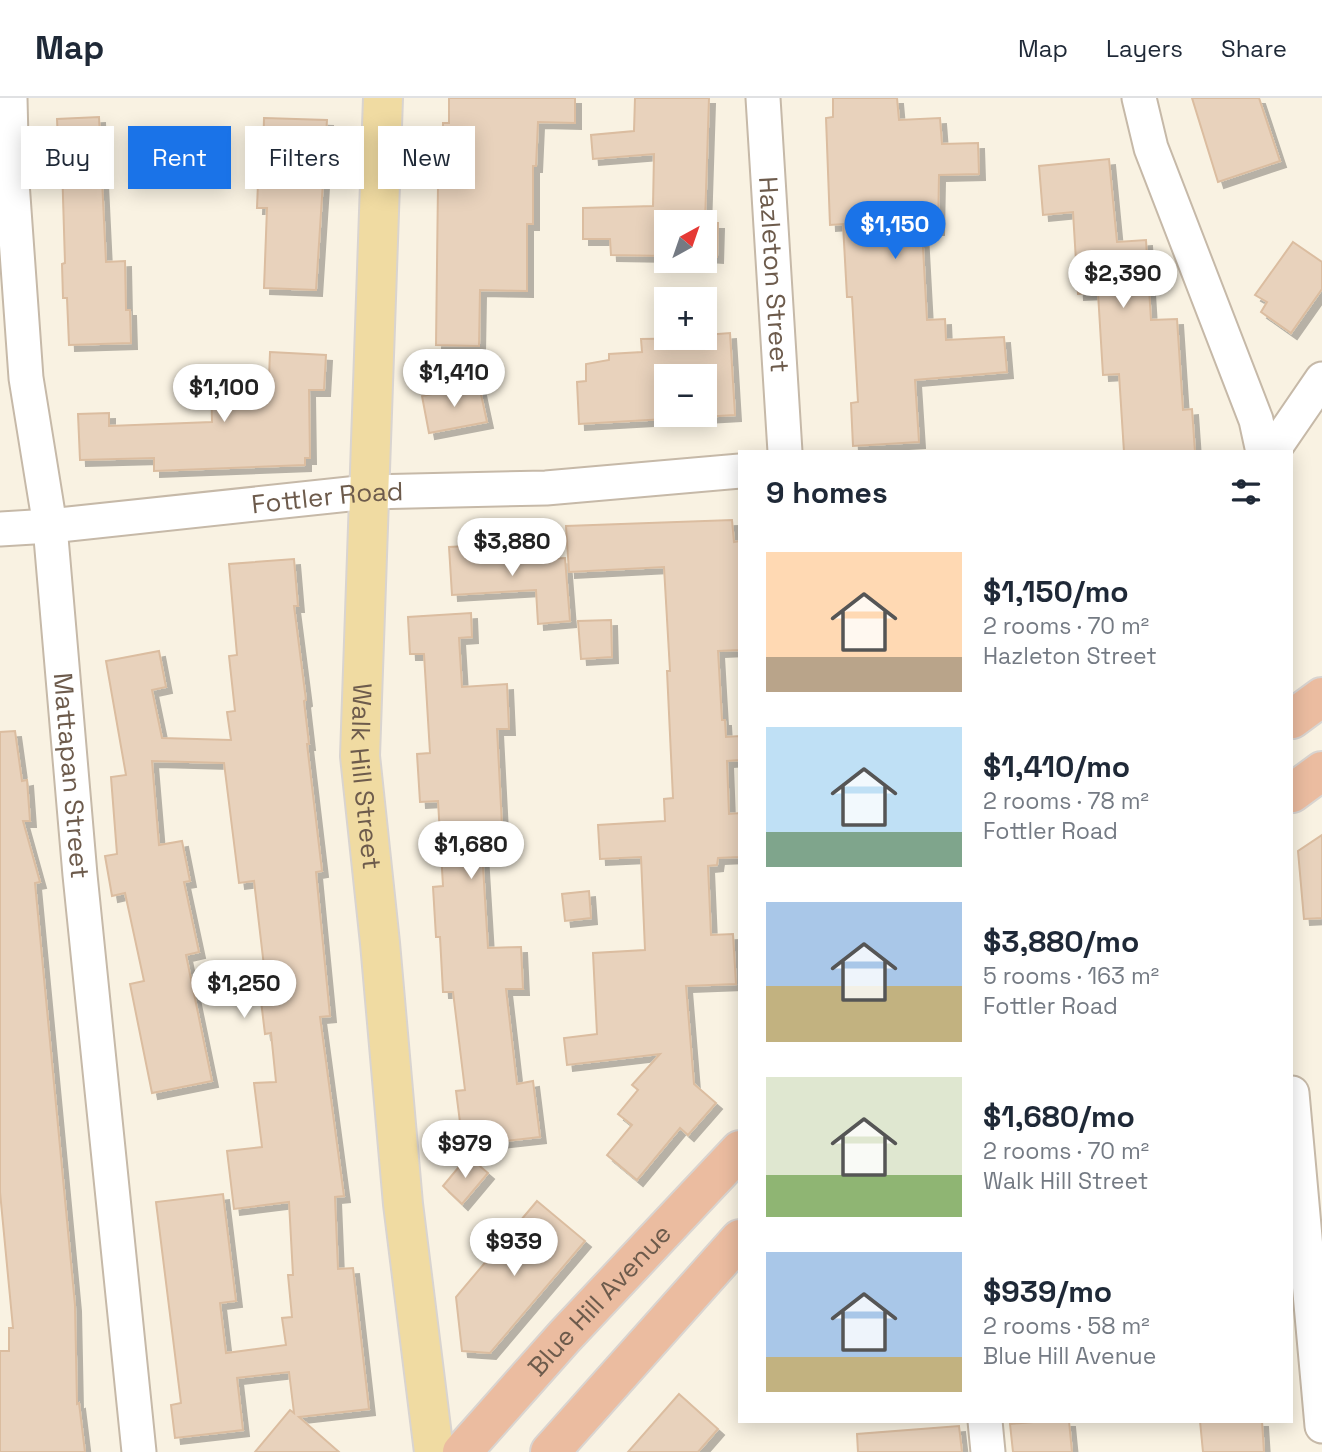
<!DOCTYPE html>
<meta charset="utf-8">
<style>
body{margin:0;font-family:"Space Grotesk",sans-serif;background:#f6f6f7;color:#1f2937;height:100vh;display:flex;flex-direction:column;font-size:26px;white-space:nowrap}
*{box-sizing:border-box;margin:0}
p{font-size:23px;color:#747a83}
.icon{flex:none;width:38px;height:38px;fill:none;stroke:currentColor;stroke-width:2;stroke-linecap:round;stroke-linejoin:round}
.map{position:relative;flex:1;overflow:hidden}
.panel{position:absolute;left:738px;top:352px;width:555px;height:973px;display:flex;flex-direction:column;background:#fff;border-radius:0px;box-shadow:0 4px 18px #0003}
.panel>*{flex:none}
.guide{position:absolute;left:21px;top:28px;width:612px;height:63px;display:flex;gap:14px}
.needle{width:46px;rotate:40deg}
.tools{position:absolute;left:654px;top:112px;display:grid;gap:14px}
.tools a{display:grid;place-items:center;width:63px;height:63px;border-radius:0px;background:#fff;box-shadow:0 4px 18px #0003;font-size:35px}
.price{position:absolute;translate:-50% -60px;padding:0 16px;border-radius:24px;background:#fff;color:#222;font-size:23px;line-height:46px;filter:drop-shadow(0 2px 4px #0008)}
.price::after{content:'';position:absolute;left:50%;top:42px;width:21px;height:16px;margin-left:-10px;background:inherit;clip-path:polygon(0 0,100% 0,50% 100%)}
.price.on{background:#1a73e8;color:#fff}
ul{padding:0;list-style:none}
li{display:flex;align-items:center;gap:21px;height:175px;padding:0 28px}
li span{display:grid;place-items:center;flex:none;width:196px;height:140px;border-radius:0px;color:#555}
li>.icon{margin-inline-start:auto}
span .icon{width:84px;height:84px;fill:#fffc;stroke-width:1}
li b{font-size:30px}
h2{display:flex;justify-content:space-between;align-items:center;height:84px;padding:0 28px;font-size:30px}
.tag{padding:0 24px;border-radius:0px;background:#fff;box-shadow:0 4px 18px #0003;font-size:24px;line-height:63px}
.tag.on{background:#1a73e8;color:#fff}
header{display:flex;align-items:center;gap:42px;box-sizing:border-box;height:98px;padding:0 35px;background:#fff;border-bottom:2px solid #e0e1e3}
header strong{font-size:33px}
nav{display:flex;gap:38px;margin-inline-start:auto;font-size:24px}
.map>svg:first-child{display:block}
.building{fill:#e8d2bc;stroke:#dbbda0;stroke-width:2;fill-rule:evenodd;filter:url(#shadow)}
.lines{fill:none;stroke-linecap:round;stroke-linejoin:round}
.minor-casing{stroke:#c6b9a8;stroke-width:37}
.major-casing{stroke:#d9d4d0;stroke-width:42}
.highway-casing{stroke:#d9d4d0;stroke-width:42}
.minor{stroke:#fff;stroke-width:33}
.major{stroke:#f0dba2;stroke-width:38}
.highway{stroke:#ebbca0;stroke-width:38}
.labels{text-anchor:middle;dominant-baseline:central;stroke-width:5;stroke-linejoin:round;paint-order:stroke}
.street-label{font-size:26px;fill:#6d5b4c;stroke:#fcf6e8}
</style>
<header>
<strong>Map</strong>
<nav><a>Map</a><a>Layers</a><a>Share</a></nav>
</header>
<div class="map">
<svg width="1322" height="1354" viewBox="0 0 1322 1354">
<defs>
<filter id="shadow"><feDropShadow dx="6" dy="6" stdDeviation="0" flood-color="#0004"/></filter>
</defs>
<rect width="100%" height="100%" fill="#f9f2e2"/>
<g class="building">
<path d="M449,0H575V25L538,24L536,68H533V126H527V193L480,192L479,248L436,247L438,87H442L443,25H449Z"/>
<path d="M635,0H709L705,124H667V158L611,157L610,141H583V110L653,108L654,56L593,61L591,37L634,33Z"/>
<path d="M833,0H897L899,22L940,20L942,46L978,45L979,76L939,77L938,131H922L927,222L945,221L946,242L1004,239L1007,274L915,282L919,344L853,348L851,305L858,304L852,199H847L843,126L830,127L826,20L833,19Z"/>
<path d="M1192,0H1259L1280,63L1218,84Z"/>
<path d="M99,19L106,164L125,163L126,212H130L131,245L69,247L67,200H63L62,166L65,165L62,67H59L57,21Z"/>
<path d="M264,20L327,22L316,192L264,190L267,110H257L259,60H263Z"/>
<path d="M1109,61L1117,144L1146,142L1151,222L1177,221L1183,312L1192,311L1195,354H1124L1119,276L1103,277L1098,195L1078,196L1073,114L1043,117L1039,68Z"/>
<path d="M705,125H718L717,159L705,158Z"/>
<path d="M1293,144L1322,164V191L1291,235L1261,214L1267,204L1255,197Z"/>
<path d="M730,235L735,317L579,326L577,284L586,283V266L609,262V256L642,254L641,241L705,240V237ZM667,278H705V317H667Z"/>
<path d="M270,254L326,257L324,292H309L310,360H305V367L154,373V360L80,362L78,316L109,315V328L212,324L211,282L269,280Z"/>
<path d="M479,287L487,324L429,335L422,298Z"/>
<path d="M732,422L734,444L740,443V552L718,553L722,622H725L726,639L740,638V662L727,663L729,716L740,715V759L718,760L717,767L708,768L711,837L733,836L736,886L686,888L694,986L716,1005L688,1037L680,1030L637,1082L607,1057L632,1027L618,1016L638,992L632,987L660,956L567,967L564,940L597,936L593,855L645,852L641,759L600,761L598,727L665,723L664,701L673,700L667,573H670L664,469L569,474L566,428Z"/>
<path d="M510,446L511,463L565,460L570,523L538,526L536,492L452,497L449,449Z"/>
<path d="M294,461L298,508H294L306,602L304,603L309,646H307L322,773L316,774L330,918L320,919L344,1098L335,1099L338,1171L353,1170L369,1311L299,1319L339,1354H255L290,1312L294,1315L289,1274L237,1280L243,1332L175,1340L171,1307L181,1305L156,1104L223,1096L236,1203L220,1205L226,1255L286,1247L282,1220L292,1219L288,1177H293L289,1104L234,1111L227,1053L262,1049L254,985L276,984L271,935L265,936L258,878L265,877L254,783L239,785L224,665L152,663L159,747L182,743L190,783L184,784L199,854L186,857L212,983L152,995L130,886L144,883L125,795L112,798L105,758L117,756L111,679L126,677L106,563L159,553L166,589L152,592L162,640L231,642L227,614L235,613L229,558L237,557L229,466Z"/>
<path d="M471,515L472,539L459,540L462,589L507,586L509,631H497L502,728L507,727L508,751L482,752L488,850L521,849L523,891H506L517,986L533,983L540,1039L463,1048L456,993L465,992L453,894H443L440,839H436L433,789L443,788L438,703L420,704L417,656L430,655L424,556H410L408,519Z"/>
<path d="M611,522L612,559L581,561L578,523Z"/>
<path d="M15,633L22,683L27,682L30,723H23L40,784L35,785L75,1207L77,1306L79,1305L85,1354H0V1253H9V1230H13L0,1094V634Z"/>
<path d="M1322,737V820L1304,821L1298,753Z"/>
<path d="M589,793L591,820L565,823L562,796Z"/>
<path d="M468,1058L488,1075L462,1106L443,1088Z"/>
<path d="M537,1103L585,1143L490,1255L462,1253L456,1199Z"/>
<path d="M679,1296L718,1331L698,1354H628Z"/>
<path d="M1046,1323H1069L1072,1354H1013L1010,1326Z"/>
<path d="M1200,1323H1262L1264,1354H1203Z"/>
<path d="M959,1328L962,1354H858L857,1336Z"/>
</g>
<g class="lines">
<g class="minor-casing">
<g id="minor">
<path id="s1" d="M10,0L12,84L26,280L50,428L80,777L139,1354"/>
<path id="s2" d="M763,0L785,354"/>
<path d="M1139,0L1151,50L1256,322L1263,354"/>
<path d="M1272,354L1322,281"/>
<path id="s3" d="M0,431L50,428L368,394L546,390L740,373"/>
<path d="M1292,995L1322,1328"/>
<path d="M985,1323L988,1354"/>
</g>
</g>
<g class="major-casing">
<g id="major">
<path id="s4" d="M383,0L360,658L380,845L403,1106L434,1354"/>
</g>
</g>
<g class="highway-casing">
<g id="highway">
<path d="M1292,621L1322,599"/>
<path d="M1292,695L1322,673"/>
<path id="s5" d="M462,1354L565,1238L740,1052"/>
<path d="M550,1354L740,1141"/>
</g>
</g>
<use href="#minor" class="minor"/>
<use href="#major" class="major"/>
<use href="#highway" class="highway"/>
</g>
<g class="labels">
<g class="street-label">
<text stroke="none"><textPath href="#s2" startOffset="177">Hazleton Street</textPath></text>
<text stroke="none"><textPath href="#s3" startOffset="329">Fottler Road</textPath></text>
<text stroke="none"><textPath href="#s1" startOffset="681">Mattapan Street</textPath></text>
<text stroke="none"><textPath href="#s4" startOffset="679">Walk Hill Street</textPath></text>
<text stroke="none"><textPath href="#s5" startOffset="205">Blue Hill Avenue</textPath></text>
</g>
</g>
</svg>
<div class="tools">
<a><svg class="needle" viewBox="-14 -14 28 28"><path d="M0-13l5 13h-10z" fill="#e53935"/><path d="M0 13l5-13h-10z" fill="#747a83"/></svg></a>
<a>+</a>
<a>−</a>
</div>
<b class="price on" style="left:895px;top:163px">$1,150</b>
<b class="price" style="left:1123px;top:212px">$2,390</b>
<b class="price" style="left:454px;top:311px">$1,410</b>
<b class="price" style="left:224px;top:326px">$1,100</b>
<b class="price" style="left:512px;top:480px">$3,880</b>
<b class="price" style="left:471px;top:783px">$1,680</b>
<b class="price" style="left:244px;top:922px">$1,250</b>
<b class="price" style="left:465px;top:1082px">$979</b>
<b class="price" style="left:514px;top:1180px">$939</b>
<div class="guide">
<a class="tag">Buy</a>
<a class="tag on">Rent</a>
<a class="tag">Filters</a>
<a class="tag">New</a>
</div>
<section class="panel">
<h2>9 homes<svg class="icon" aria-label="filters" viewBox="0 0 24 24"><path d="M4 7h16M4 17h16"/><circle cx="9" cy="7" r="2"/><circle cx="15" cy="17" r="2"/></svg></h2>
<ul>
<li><span style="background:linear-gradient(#ffd9b3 75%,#b9a48a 0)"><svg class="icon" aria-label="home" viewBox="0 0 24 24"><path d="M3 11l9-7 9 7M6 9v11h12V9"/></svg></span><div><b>$1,150/mo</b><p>2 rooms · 70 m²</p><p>Hazleton Street</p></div></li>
<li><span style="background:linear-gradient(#bfe0f5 75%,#7fa58c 0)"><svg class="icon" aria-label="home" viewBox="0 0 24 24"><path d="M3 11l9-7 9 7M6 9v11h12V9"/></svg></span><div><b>$1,410/mo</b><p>2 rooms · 78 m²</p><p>Fottler Road</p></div></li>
<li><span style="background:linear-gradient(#a9c7e8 60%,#c2b280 0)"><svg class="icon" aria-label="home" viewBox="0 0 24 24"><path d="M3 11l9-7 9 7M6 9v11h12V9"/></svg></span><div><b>$3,880/mo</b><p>5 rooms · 163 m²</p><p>Fottler Road</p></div></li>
<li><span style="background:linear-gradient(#dfe7d0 70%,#8fb573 0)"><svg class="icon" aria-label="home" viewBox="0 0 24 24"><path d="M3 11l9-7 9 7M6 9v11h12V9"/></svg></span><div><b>$1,680/mo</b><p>2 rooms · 70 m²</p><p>Walk Hill Street</p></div></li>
<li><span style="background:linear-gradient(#a9c7e8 75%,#c2b280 0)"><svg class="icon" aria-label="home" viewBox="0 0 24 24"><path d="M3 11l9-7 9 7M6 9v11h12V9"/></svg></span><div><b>$939/mo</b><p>2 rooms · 58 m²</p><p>Blue Hill Avenue</p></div></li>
</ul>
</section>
</div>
